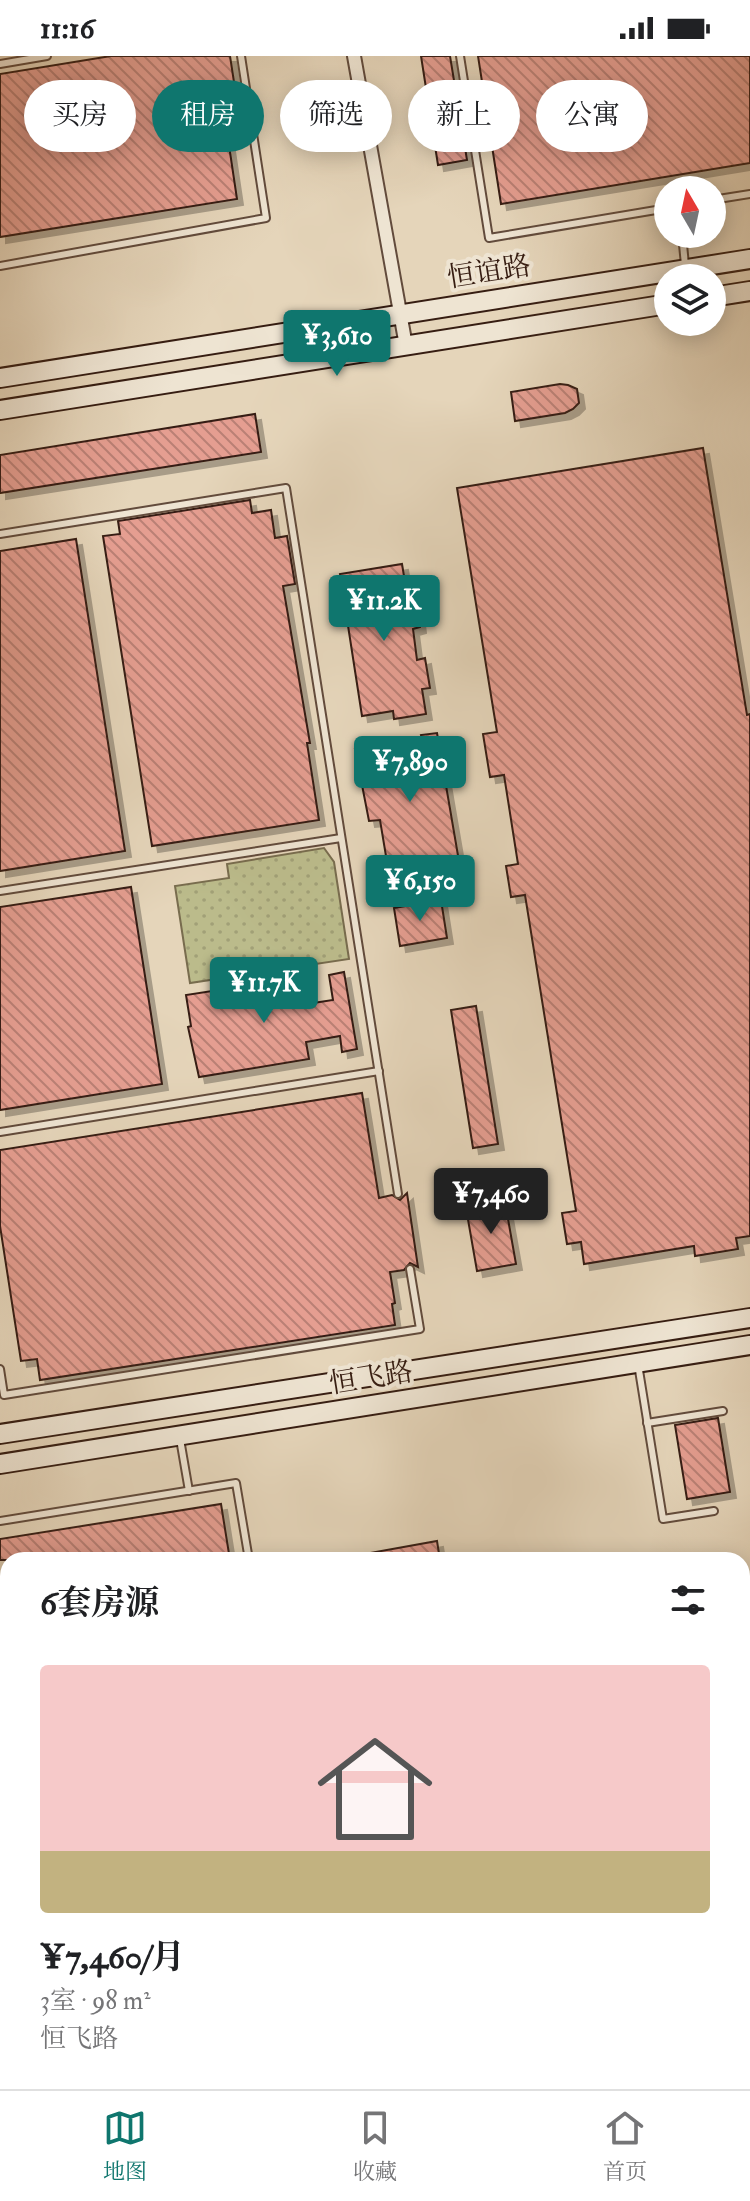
<!DOCTYPE html>
<html lang="zh">
<meta charset="utf-8">
<style>
body{margin:0;font-family:"IM FELL Double Pica","Noto Serif SC",serif;background:#f2f2f2;color:#202124;height:100vh;display:flex;flex-direction:column;font-size:30px;white-space:nowrap}
*{box-sizing:border-box;margin:0}
p{font-size:26px;color:#757577}
.icon{flex:none;width:44px;height:44px;fill:none;stroke:currentColor;stroke-width:2;stroke-linecap:round;stroke-linejoin:round}
.map{position:relative;flex:1;overflow:hidden}
.drawer{position:absolute;left:0px;top:1496px;width:750px;height:538px;display:flex;flex-direction:column;background:#fff;border-radius:24px 24px 0 0;box-shadow:0 4px 20px #0003}
.drawer>*{flex:none}
.top-card{position:absolute;left:24px;top:24px;width:702px;height:72px;display:flex;gap:16px}
.needle{width:52px;rotate:351deg}
.tools{position:absolute;left:654px;top:120px;display:grid;gap:16px}
.tools a{display:grid;place-items:center;width:72px;height:72px;border-radius:50%;background:#fff;box-shadow:0 4px 20px #0003;font-size:40px}
.price{position:absolute;translate:-50% -68px;padding:0 18px;border-radius:8px;background:#0f766e;color:#fff;font-size:26px;line-height:52px;filter:drop-shadow(0 2px 4px #0008)}
.price::after{content:'';position:absolute;left:50%;top:48px;width:24px;height:18px;margin-left:-12px;background:inherit;clip-path:polygon(0 0,100% 0,50% 100%)}
.price.active{background:#222;color:#fff}
ul{padding:0;list-style:none}
li{display:grid;align-content:center;gap:16px;height:424px;padding:0 40px}
li span{display:grid;place-items:center;height:248px;border-radius:8px;color:#555}
li>.icon{margin-inline-start:auto}
span .icon{width:144px;height:144px;fill:#fffc;stroke-width:1}
li b{font-size:34px}
h2{display:flex;justify-content:space-between;align-items:center;height:96px;padding:0 40px;font-size:34px}
.tag{padding:0 28px;border-radius:36px;background:#fff;box-shadow:0 4px 20px #0003;font-size:28px;line-height:72px}
.tag.active{background:#0f766e;color:#fff}
.status{display:flex;justify-content:space-between;align-items:center;height:56px;padding:0 40px;background:#fff;direction:ltr}
.status svg{height:22px;fill:currentColor}
.tab-bar{display:flex;justify-content:space-around;align-items:center;height:112px;border-top:2px solid #e0e0e0;background:#fff;font-size:22px;color:#757577}
.tab-bar a{display:grid;justify-items:center;gap:4px}
.tab-bar .active{color:#0f766e}
.map>svg:first-child{display:block}
.grass{fill:url(#grass-dots);stroke:#786c4e;stroke-width:2}
.building{fill:url(#building-back-hatch);stroke:#361d12;stroke-width:2;filter:url(#shadow)}
.lines{fill:none;stroke-linecap:round;stroke-linejoin:round}
.service-casing{stroke:#624b3c;stroke-width:10}
.minor-casing{stroke:#624b3c;stroke-width:16}
.tertiary-casing{stroke:#624b3c;stroke-width:20}
.secondary-casing{stroke:#361d12;stroke-width:22}
.service{stroke:#eee4d2;stroke-width:6}
.minor{stroke:#eee4d2;stroke-width:12}
.tertiary{stroke:#eee4d2;stroke-width:16}
.secondary{stroke:#eee4d2;stroke-width:18}
.labels{text-anchor:middle;dominant-baseline:central;stroke-width:8;stroke-linejoin:round;paint-order:stroke}
.street-label{font-size:28px;fill:#361d12;stroke:#eee4d2}
</style>
<div class="status"><b>11:16</b><svg viewBox="0 0 49 12"><path d="M0 12V9h3v3zM5 12V6h3v6zM10 12V3h3v9zM15 12V0h3v12zM26 1h20v11H26zM47 4h2v5h-2z"/></svg></div>
<div class="map">
<svg width="750" height="2033" viewBox="0 0 750 2033">
<defs>
<pattern id="grass-dots" width="8" height="8" patternUnits="userSpaceOnUse" patternTransform="scale(2)"><rect width="8" height="8" fill="#bbbb8b"/><path d="M2 2h.1M6 6h.1" fill="none" stroke="#a1a077" stroke-width="1.8" stroke-linecap="round"/></pattern>
<pattern id="building-back-hatch" width="6" height="6" patternUnits="userSpaceOnUse" patternTransform="scale(2)"><rect width="6" height="6" fill="#e59e91"/><path d="M-1 5l2 2M0 0l6 6M5-1l2 2" fill="none" stroke="#ba8075"/></pattern>
<filter id="shadow"><feDropShadow dx="6" dy="6" stdDeviation="0" flood-color="#0004"/></filter>
</defs>
<rect width="100%" height="100%" fill="#e5d5ba"/>
<filter id="stains"><feTurbulence type="fractalNoise" baseFrequency=".0025" numOctaves="4"/><feColorMatrix values="0 0 0 0 .2 0 0 0 0 .09 0 0 0 0 .02 0 0 0 .5 -.17"/></filter>
<radialGradient id="worn" r=".72"><stop offset=".6" stop-color="#630" stop-opacity="0"/><stop offset="1" stop-color="#630" stop-opacity=".3"/></radialGradient>
<path class="grass" d="M324,792L334,806L349,903L190,927L175,830L229,822L227,808Z"/>
<g class="building">
<path d="M111,0H230L238,52L224,56L237,143L0,181V18Z"/>
<path d="M421,0H450L467,104L438,109Z"/>
<path d="M478,0H750V107L501,148Z"/>
<path d="M560,328L568,329L577,333L579,347L573,353L565,357L515,365L511,336Z"/>
<path d="M255,358L261,396L0,437V399Z"/>
<path d="M703,392L747,659L750,658V1180L736,1182L738,1193L695,1200L694,1190L584,1208L581,1186L567,1188L562,1157L576,1155L525,839L511,841L506,810L518,808L504,719L490,721L483,678L497,676L457,432Z"/>
<path d="M250,444L252,457L271,454L275,482L287,480L295,528L283,530L310,687H307L319,764L152,790L103,480L120,478L118,465Z"/>
<path d="M76,483L125,795L0,815V495Z"/>
<path d="M402,508L410,556L418,555L420,571L413,573L417,604L425,602L430,632L422,633L426,658L394,663L393,655L362,660L340,518Z"/>
<path d="M437,677L461,817L445,819L443,809L389,818L380,764L369,765L355,693L422,683L421,679Z"/>
<path d="M131,831L162,1028L0,1054V851Z"/>
<path d="M441,844L447,882L400,890L394,852Z"/>
<path d="M344,916L357,993L342,996L340,980L306,986L309,1003L199,1021L188,971L191,970L186,939L296,922L300,949L333,944L329,919Z"/>
<path d="M476,950L498,1088L473,1092L451,954Z"/>
<path d="M362,1037L379,1142L392,1139L400,1144L407,1137L418,1211L410,1207L404,1214L390,1216L395,1247L392,1248L395,1269L40,1324L37,1303L21,1305L0,1170V1094Z"/>
<path d="M505,1146L516,1208L477,1215L466,1152Z"/>
<path d="M718,1362L730,1436L687,1443L675,1369Z"/>
<path d="M221,1448L230,1504H188L187,1498L147,1504H0V1483Z"/>
<path d="M437,1485L440,1504H371L370,1497Z"/>
</g>
<g class="lines">
<g class="service-casing">
<g id="service">
<path d="M460,0L489,182L668,152"/>
<path d="M0,8L47,0"/>
<path d="M712,144L750,138"/>
<path d="M682,178L685,209"/>
<path d="M0,210L266,162L241,0"/>
<path d="M0,478L286,432L398,1138"/>
<path d="M0,835L341,782"/>
<path d="M0,1076L379,1015"/>
<path d="M638,1308L663,1463L714,1455"/>
<path d="M0,1313L4,1339L420,1273L410,1213"/>
<path d="M647,1367L723,1355"/>
<path d="M180,1383L189,1435"/>
<path d="M0,1465L236,1427L249,1504"/>
<path d="M0,1567L4,1591L8,1590"/>
<path d="M0,1662L8,1660"/>
</g>
</g>
<g class="minor-casing">
<path id="minor" d="M354,0L406,290"/>
</g>
<g class="tertiary-casing">
<g id="tertiary">
<path d="M0,1875L8,1927"/>
<path d="M23,2026L24,2033"/>
</g>
</g>
<g class="secondary-casing">
<g id="secondary">
<path d="M712,241L750,235"/>
<path d="M0,322L750,203"/>
<path d="M0,354L668,248"/>
<path d="M0,1378L750,1262"/>
<path d="M0,1408L750,1289"/>
</g>
</g>
<use href="#service" class="service"/>
<use href="#minor" class="minor"/>
<use href="#tertiary" class="tertiary"/>
<use href="#secondary" class="secondary"/>
</g>
<g class="labels">
<g class="street-label">
<text transform="translate(489 216) rotate(-9)">恒谊路</text>
<text transform="translate(371 1322) rotate(-9)">恒飞路</text>
</g>
</g>
<rect width="100%" height="100%" filter="url(#stains)"/>
<rect width="100%" height="100%" fill="url(#worn)"/>
</svg>
<div class="tools">
<a><svg class="needle" viewBox="-14 -14 28 28"><path d="M0-13l5 13h-10z" fill="#e53935"/><path d="M0 13l5-13h-10z" fill="#757577"/></svg></a>
<a><svg class="icon" aria-label="layers" viewBox="0 0 24 24"><path d="M12 4l9 5-9 5-9-5zM3 14l9 5 9-5"/></svg></a>
</div>
<b class="price" style="left:337px;top:322px">¥3,610</b>
<b class="price" style="left:384px;top:587px">¥11.2K</b>
<b class="price" style="left:410px;top:748px">¥7,890</b>
<b class="price" style="left:420px;top:867px">¥6,150</b>
<b class="price" style="left:264px;top:969px">¥11.7K</b>
<b class="price active" style="left:491px;top:1180px">¥7,460</b>
<div class="top-card">
<a class="tag">买房</a>
<a class="tag active">租房</a>
<a class="tag">筛选</a>
<a class="tag">新上</a>
<a class="tag">公寓</a>
</div>
<section class="drawer">
<h2>6套房源<svg class="icon" aria-label="filters" viewBox="0 0 24 24"><path d="M4 7h16M4 17h16"/><circle cx="9" cy="7" r="2"/><circle cx="15" cy="17" r="2"/></svg></h2>
<ul>
<li><span style="background:linear-gradient(#f6c9c9 75%,#c2b280 0)"><svg class="icon" aria-label="home" viewBox="0 0 24 24"><path d="M3 11l9-7 9 7M6 9v11h12V9"/></svg></span><div><b>¥7,460/月</b><p>3室 · 98 m²</p><p>恒飞路</p></div></li>
</ul>
</section>
</div>
<nav class="tab-bar">
<a class="active"><svg class="icon" aria-label="map" viewBox="0 0 24 24"><path d="M3 6l6-2 6 2 6-2v14l-6 2-6-2-6 2zM9 4v14M15 6v14"/></svg>地图</a>
<a><svg class="icon" aria-label="saved" viewBox="0 0 24 24"><path d="M7 4h10v16l-5-4-5 4z"/></svg>收藏</a>
<a><svg class="icon" aria-label="home" viewBox="0 0 24 24"><path d="M3 11l9-7 9 7M6 9v11h12V9"/></svg>首页</a>
</nav>
